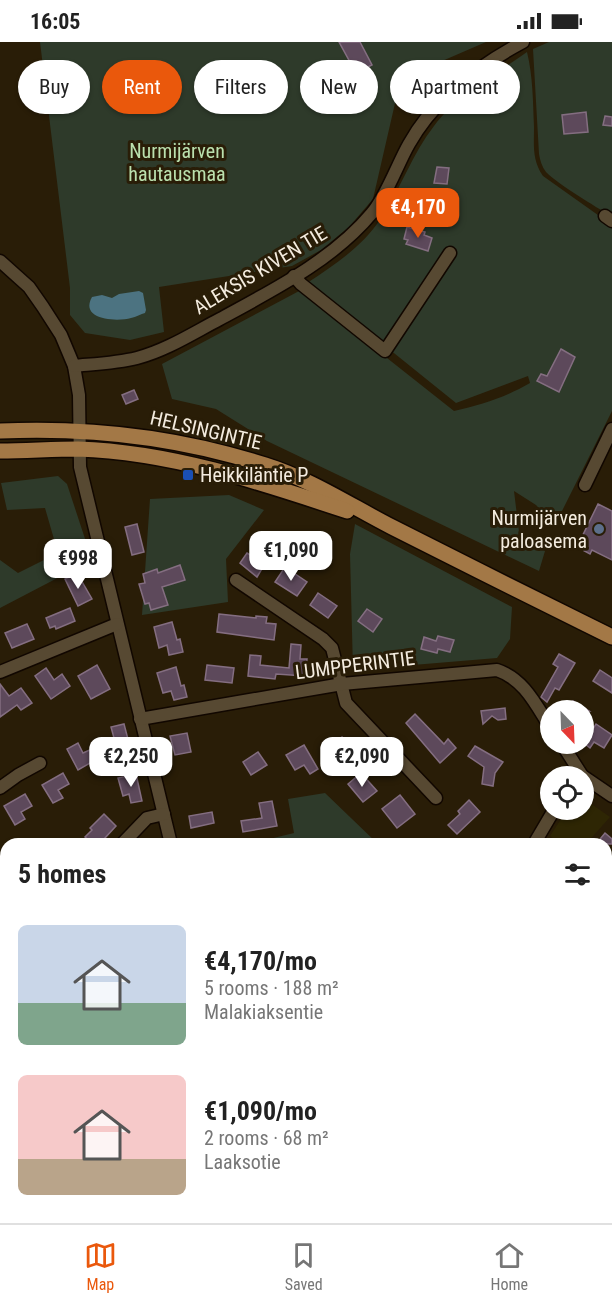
<!DOCTYPE html>
<meta charset="utf-8">
<style>
body{margin:0;font-family:"Roboto Condensed",sans-serif;background:#f2f2f2;color:#222;height:100vh;display:flex;flex-direction:column;font-size:22px;white-space:nowrap}
*{box-sizing:border-box;margin:0}
p{font-size:20px;color:#767676}
.icon{flex:none;width:33px;height:33px;fill:none;stroke:currentColor;stroke-width:2;stroke-linecap:round;stroke-linejoin:round}
.map{position:relative;flex:1;overflow:hidden}
.details{position:absolute;left:0px;top:796px;width:612px;height:386px;display:flex;flex-direction:column;background:#fff;border-radius:18px 18px 0 0;box-shadow:0 2px 4px #0004}
.details>*{flex:none}
.top-card{position:absolute;left:18px;top:18px;width:576px;height:54px;display:flex;gap:12px}
.needle{width:39px;rotate:157deg}
.buttons{position:absolute;left:540px;top:658px;display:grid;gap:12px}
.buttons a{display:grid;place-items:center;width:54px;height:54px;border-radius:50%;background:#fff;box-shadow:0 2px 4px #0004;font-size:30px}
.price{position:absolute;translate:-50% -51px;padding:0 14px;border-radius:12px;background:#fff;color:#222;font-size:20px;line-height:39px;filter:drop-shadow(0 2px 3px #0008)}
.price::after{content:'';position:absolute;left:50%;top:36px;width:18px;height:14px;margin-left:-9px;background:inherit;clip-path:polygon(0 0,100% 0,50% 100%)}
.price.active{background:#ea580c;color:#fff}
ul{padding:0;list-style:none}
li{display:flex;align-items:center;gap:18px;height:150px;padding:0 18px}
li span{display:grid;place-items:center;flex:none;width:168px;height:120px;border-radius:9px;color:#555}
li>.icon{margin-inline-start:auto}
span .icon{width:72px;height:72px;fill:#fffc;stroke-width:1}
li b{font-size:26px}
h2{display:flex;justify-content:space-between;align-items:center;height:72px;padding:0 18px;font-size:26px}
.tag{padding:0 21px;border-radius:27px;background:#fff;box-shadow:0 2px 4px #0004;font-size:21px;line-height:54px}
.tag.active{background:#ea580c;color:#fff}
.status{display:flex;justify-content:space-between;align-items:center;height:42px;padding:0 30px;background:#fff;direction:ltr}
.status svg{height:16px;fill:currentColor}
.tabs{display:flex;justify-content:space-around;align-items:center;height:84px;border-top:2px solid #e0e0e0;background:#fff;font-size:16px;color:#767676}
.tabs a{display:grid;justify-items:center;gap:3px}
.tabs .active{color:#ea580c}
.map>svg:first-child{display:block}
.green{fill:#2e3a2a}
.sand{fill:#2e2604}
.water{fill:#4c7381}
.building{fill:#5d495b;stroke:#846e81;stroke-width:1.5}
.lines{fill:none;stroke-linecap:round;stroke-linejoin:round}
.minor-casing{stroke:#110700;stroke-width:15}
.major-casing{stroke:#110700;stroke-width:18}
.minor{stroke:#574932;stroke-width:12}
.major{stroke:#a37846;stroke-width:15}
.transit-dot{fill:#1a4fb4;stroke:#291d07;stroke-width:2}
.service-dot{fill:#5c6f8a;stroke:#291d07;stroke-width:2}
.labels{text-anchor:middle;dominant-baseline:central;stroke-width:6;stroke-linejoin:round;paint-order:stroke}
.park-label{font-size:20px;fill:#bae0ae;stroke:#291d07}
.street-label{font-size:20px;fill:#f4ecdf;stroke:#291d07}
.poi-label{font-size:20px;fill:#f4ecdf;stroke:#291d07;text-anchor:start}
</style>
<div class="status"><b>16:05</b><svg viewBox="0 0 49 12"><path d="M0 12V9h3v3zM5 12V6h3v6zM10 12V3h3v9zM15 12V0h3v12zM26 1h20v11H26zM47 4h2v5h-2z"/></svg></div>
<div class="map">
<svg width="612" height="1181" viewBox="0 0 612 1181">
<rect width="100%" height="100%" fill="#291d07"/>
<g class="green">
<path d="M40,0H486L396,39V57L373,157L349,185L321,208L292,224L159,245L164,290L130,298L85,291L70,273V246Z"/>
<path d="M549,0H612V175C594,163 560,144 546,130C542,125 540,118 539,112L533,7Z"/>
<path d="M527,10C533,34 533,61 534,85C534,104 532,118 543,134L612,183V369L555,483L536,463L514,449L520,498L545,509L539,529L267,399L216,367L172,357L162,322L301,248L454,369C481,363 506,355 530,341L528,334L456,361L307,241C336,222 362,205 382,175C401,146 412,112 434,84C457,53 496,32 527,10Z"/>
<path d="M58,434L67,442L92,518L0,566V518L18,531L58,511L45,466L7,468L1,441Z"/>
<path d="M229,453L264,468L226,517L228,560L142,573L150,457Z"/>
<path d="M355,482L512,565L510,597L497,616L353,628L350,512Z"/>
<path d="M325,751L378,802H249L294,791L288,757Z"/>
<path d="M6,1146V1176H69L73,1181H15L12,1178L8,1181H0V1151Z"/>
</g>
<path class="sand" d="M587,759L610,775L586,802H559L550,794L567,768H584V760Z"/>
<path class="water" d="M139,249L143,251L146,268L145,271C141,272 136,275 131,276C117,280 79,278 92,255L102,253L112,256L119,252Z"/>
<g class="building">
<path d="M339,0H360L372,23L356,31Z"/>
<path d="M586,70L588,90L564,92L562,73Z"/>
<path d="M605,74L612,75V84L603,83Z"/>
<path d="M437,125L449,126L447,142L434,141Z"/>
<path d="M407,185L425,190L424,193L432,196L428,209L406,202L408,198L404,197Z"/>
<path d="M561,307L575,315L559,350L537,339L541,332L547,334Z"/>
<path d="M134,348L138,357L126,362L122,353Z"/>
<path d="M598,462L612,469V518L592,508L590,512L577,505Z"/>
<path d="M137,482L144,510L132,513L125,485Z"/>
<path d="M247,511L255,516L253,518L263,525L257,535L240,521Z"/>
<path d="M180,523L185,538L162,545L168,563L151,568L149,561L145,562L139,542L145,541L143,532L157,527L158,531Z"/>
<path d="M285,525L307,540L297,554L275,540Z"/>
<path d="M77,531L92,557L78,564L65,537Z"/>
<path d="M318,551L337,564L328,576L310,563Z"/>
<path d="M70,566L75,579L56,587L55,584L50,586L46,576Z"/>
<path d="M367,567L382,577L373,590L358,579Z"/>
<path d="M219,572L256,576V574L267,575L266,581L276,582L274,598L217,590Z"/>
<path d="M172,580L177,598L180,597L183,610L169,613L167,603L159,606L154,585Z"/>
<path d="M27,582L34,597L12,606L5,591Z"/>
<path d="M438,594L454,598L450,610L438,607L437,611L421,607L424,595L436,599Z"/>
<path d="M291,602L301,603L300,617H307L305,634L276,632L275,637L248,634L250,613L261,614L260,623L289,626Z"/>
<path d="M559,612L575,621L559,648L555,646L547,660L541,655L558,625L553,622Z"/>
<path d="M97,623L110,647L91,657L78,634Z"/>
<path d="M207,623L234,626L232,641L205,638Z"/>
<path d="M176,625L181,644L184,643L187,655L174,658L171,649L163,651L157,631Z"/>
<path d="M46,626L54,638L62,632L70,644L51,657L35,634Z"/>
<path d="M600,628L612,636V651L593,639Z"/>
<path d="M0,642L9,654L21,646L32,661L21,668L17,663L0,675Z"/>
<path d="M573,659L589,669H559L565,660L570,663Z"/>
<path d="M505,666L506,677L498,678L492,674L483,682L481,669Z"/>
<path d="M415,672L444,702L448,697L456,706L440,721L406,681Z"/>
<path d="M124,682L130,705L108,710L105,698L114,696L111,685Z"/>
<path d="M596,682L612,693L604,706L594,700L590,706L584,701Z"/>
<path d="M187,691L191,710L175,713L170,694Z"/>
<path d="M342,695L351,708L332,720L324,707Z"/>
<path d="M78,701L83,711L92,707L97,717L78,728L67,707Z"/>
<path d="M304,703L318,727L310,732L304,723L295,728L286,713Z"/>
<path d="M475,704L503,720L495,731L493,744L482,742L484,725L468,714Z"/>
<path d="M258,710L267,723L251,733L243,720Z"/>
<path d="M63,731L69,742L58,748L63,756L53,761L42,743Z"/>
<path d="M361,731L377,749L363,760L348,742Z"/>
<path d="M136,732L142,759L131,761L129,752L123,754L118,736Z"/>
<path d="M25,752L32,764L21,770L25,777L15,783L4,764Z"/>
<path d="M400,753L415,772L397,786L382,767Z"/>
<path d="M469,758L480,770L457,792L448,783L460,772L458,769Z"/>
<path d="M272,759L277,784L243,790L241,779L262,776L259,761Z"/>
<path d="M212,770L214,781L191,786L189,774Z"/>
<path d="M104,772L116,784L105,796L106,798L102,802H93L85,795L92,788L90,786Z"/>
<path d="M605,791L612,797V802H596Z"/>
</g>
<g class="lines">
<g class="minor-casing">
<g id="minor">
<path d="M605,174L612,179"/>
<path d="M0,219L29,245L43,265L61,293L74,324L79,353L80,425L171,802"/>
<path d="M294,234L301,242L385,309L450,211"/>
<path d="M74,324C95,322 117,321 137,316C167,308 193,291 220,277C273,248 333,218 372,171C386,155 398,121 409,102C434,57 478,24 523,0"/>
<path d="M585,443L612,387"/>
<path d="M236,538L323,597L332,606L346,661L436,756"/>
<path d="M0,630L117,582"/>
<path d="M140,677L342,642L497,628C524,637 536,663 550,685"/>
<path d="M562,702L583,735"/>
<path d="M584,735L612,754"/>
<path d="M0,746L18,733L40,721"/>
<path d="M122,802L147,776L164,772"/>
<path d="M534,802L554,768"/>
<path d="M0,876L6,884"/>
<path d="M606,1024L612,1028"/>
<path d="M0,1062L6,1056"/>
<path d="M214,1176L217,1181"/>
<path d="M601,1176L607,1181"/>
<path d="M327,1181L334,1176"/>
</g>
</g>
<g class="major-casing">
<g id="major">
<path d="M0,389C92,385 178,395 265,423C310,437 351,464 392,485C465,522 539,559 612,595"/>
<path d="M0,409C26,409 52,407 78,407C171,410 260,440 347,469"/>
</g>
</g>
<use href="#minor" class="minor"/>
<use href="#major" class="major"/>
</g>
<rect class="transit-dot" x="182" y="427" width="12" height="12" rx="3"/>
<circle class="service-dot" cx="599" cy="487" r="6"/>
<g class="labels">
<g class="park-label">
<text x="177" y="109">Nurmijärven<tspan x="177" dy="23">hautausmaa</tspan></text>
</g>
<g class="street-label">
<text transform="translate(260 228) rotate(-31)">ALEKSIS KIVEN TIE</text>
<text transform="translate(206 388) rotate(13)">HELSINGINTIE</text>
<text transform="translate(355 623) rotate(-7)">LUMPPERINTIE</text>
</g>
<g class="poi-label">
<text x="200" y="433">Heikkiläntie P</text>
<text x="587" y="476" text-anchor="end">Nurmijärven<tspan x="587" dy="23">paloasema</tspan></text>
</g>
</g>
</svg>
<div class="buttons">
<a><svg class="needle" viewBox="-14 -14 28 28"><path d="M0-13l5 13h-10z" fill="#e53935"/><path d="M0 13l5-13h-10z" fill="#767676"/></svg></a>
<a><svg class="icon" aria-label="locate" viewBox="0 0 24 24"><circle cx="12" cy="12" r="6"/><path d="M12 2v4M12 18v4M2 12h4M18 12h4"/></svg></a>
</div>
<b class="price active" style="left:418px;top:197px">€4,170</b>
<b class="price" style="left:291px;top:540px">€1,090</b>
<b class="price" style="left:78px;top:548px">€998</b>
<b class="price" style="left:131px;top:746px">€2,250</b>
<b class="price" style="left:362px;top:746px">€2,090</b>
<div class="top-card">
<a class="tag">Buy</a>
<a class="tag active">Rent</a>
<a class="tag">Filters</a>
<a class="tag">New</a>
<a class="tag">Apartment</a>
</div>
<section class="details">
<h2>5 homes<svg class="icon" aria-label="filters" viewBox="0 0 24 24"><path d="M4 7h16M4 17h16"/><circle cx="9" cy="7" r="2"/><circle cx="15" cy="17" r="2"/></svg></h2>
<ul>
<li><span style="background:linear-gradient(#c9d6e8 65%,#7fa58c 0)"><svg class="icon" aria-label="home" viewBox="0 0 24 24"><path d="M3 11l9-7 9 7M6 9v11h12V9"/></svg></span><div><b>€4,170/mo</b><p>5 rooms · 188 m²</p><p>Malakiaksentie</p></div></li>
<li><span style="background:linear-gradient(#f6c9c9 70%,#b9a48a 0)"><svg class="icon" aria-label="home" viewBox="0 0 24 24"><path d="M3 11l9-7 9 7M6 9v11h12V9"/></svg></span><div><b>€1,090/mo</b><p>2 rooms · 68 m²</p><p>Laaksotie</p></div></li>
</ul>
</section>
</div>
<nav class="tabs">
<a class="active"><svg class="icon" aria-label="map" viewBox="0 0 24 24"><path d="M3 6l6-2 6 2 6-2v14l-6 2-6-2-6 2zM9 4v14M15 6v14"/></svg>Map</a>
<a><svg class="icon" aria-label="saved" viewBox="0 0 24 24"><path d="M7 4h10v16l-5-4-5 4z"/></svg>Saved</a>
<a><svg class="icon" aria-label="home" viewBox="0 0 24 24"><path d="M3 11l9-7 9 7M6 9v11h12V9"/></svg>Home</a>
</nav>
